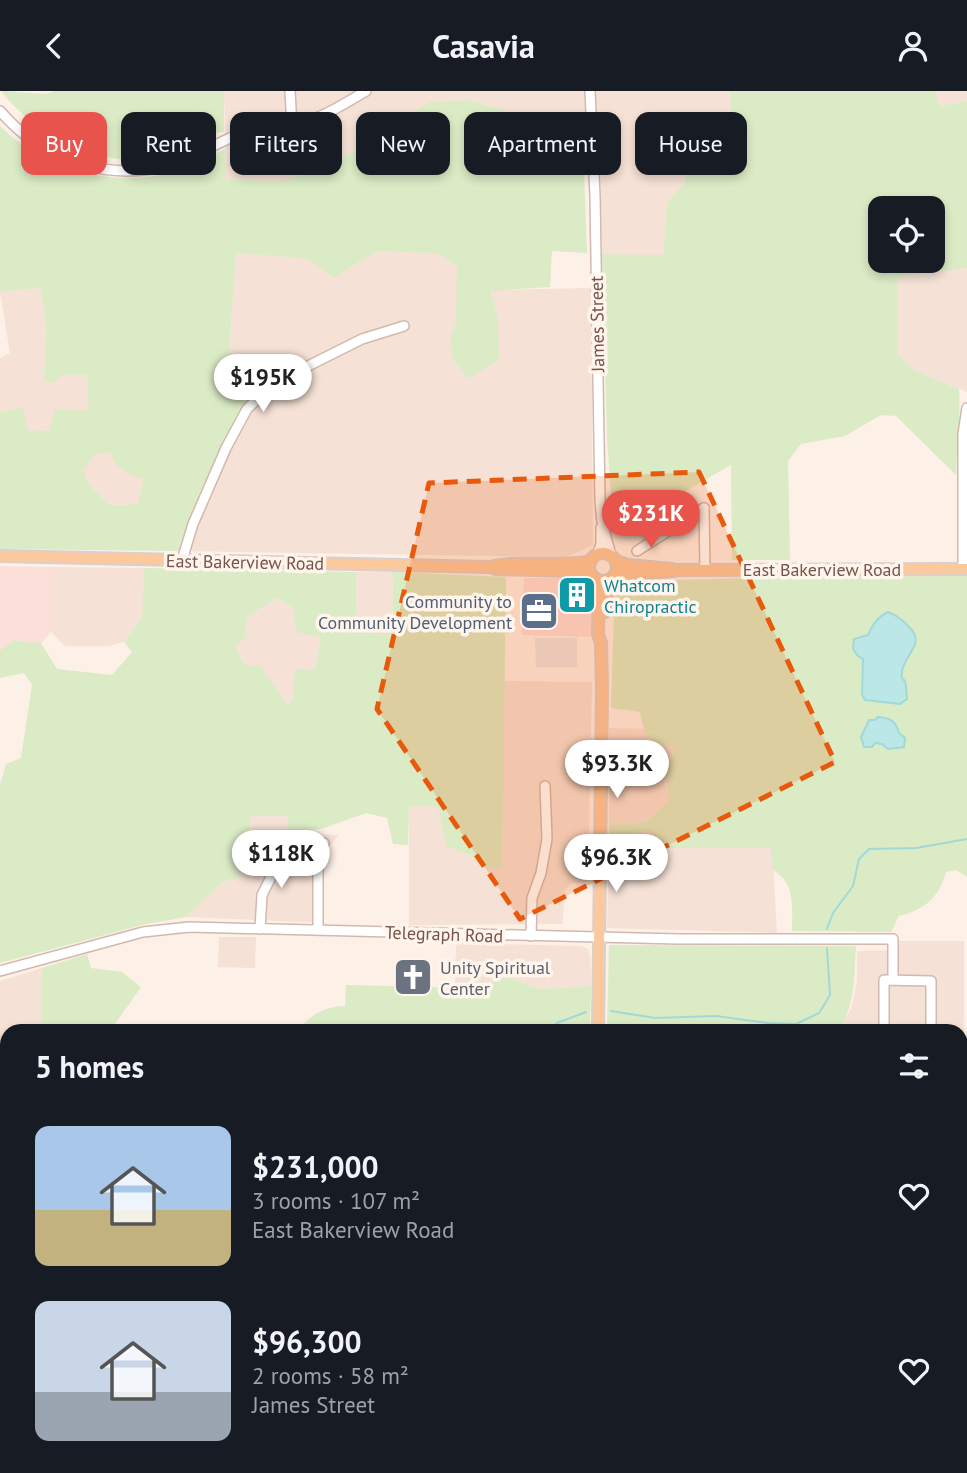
<!DOCTYPE html>
<meta charset="utf-8">
<style>
body{margin:0;font-family:"PT Sans",sans-serif;background:#242831;color:#f1f3f6;height:100vh;display:flex;flex-direction:column;font-size:26px;white-space:nowrap}
*{box-sizing:border-box;margin:0}
p{font-size:23px;color:#9ea1a6}
.icon{flex:none;width:38px;height:38px;fill:none;stroke:currentColor;stroke-width:2;stroke-linecap:round;stroke-linejoin:round}
.map{position:relative;flex:1;overflow:hidden}
.details{position:absolute;left:0px;top:933px;width:968px;height:450px;display:flex;flex-direction:column;background:#171b24;border-radius:21px 21px 0 0;box-shadow:0 4px 10px #0003}
.details>*{flex:none}
.top-card{position:absolute;left:21px;top:21px;width:926px;height:63px;display:flex;gap:14px}
.controls{position:absolute;left:868px;top:105px;display:grid;gap:14px}
.controls a{display:grid;place-items:center;width:77px;height:77px;border-radius:14px;background:#171b24;box-shadow:0 4px 10px #0003;font-size:35px}
.price{position:absolute;translate:-50% -60px;padding:0 16px;border-radius:24px;background:#fff;color:#222;font-size:23px;line-height:46px;filter:drop-shadow(0 2px 4px #0008)}
.price::after{content:'';position:absolute;left:50%;top:42px;width:21px;height:16px;margin-left:-10px;background:inherit;clip-path:polygon(0 0,100% 0,50% 100%)}
.price.selected{background:#e8534b;color:#fff}
ul{padding:0;list-style:none}
li{display:flex;align-items:center;gap:21px;height:175px;padding:0 35px}
li span{display:grid;place-items:center;flex:none;width:196px;height:140px;border-radius:14px;color:#555}
li>.icon{margin-inline-start:auto}
span .icon{width:84px;height:84px;fill:#fffc;stroke-width:1}
li b{font-size:30px}
h2{display:flex;justify-content:space-between;align-items:center;height:84px;padding:0 35px;font-size:30px}
.pill{padding:0 24px;border-radius:14px;background:#171b24;box-shadow:0 4px 10px #0003;font-size:24px;line-height:63px}
.pill.selected{background:#e8534b;color:#fff}
header{display:flex;justify-content:space-between;align-items:center;height:91px;padding:0 35px;background:#171b24;font-size:32px;font-weight:600}
.map>svg:first-child{display:block}
.residential{fill:#f5e1d5}
.commercial{fill:#fddfda}
.industrial{fill:#ede4e0}
.green{fill:#dbebc5;fill-rule:evenodd}
.water{fill:#bbe7e6;stroke:#a1d9d8;stroke-width:2}
.lines{fill:none;stroke-linecap:round;stroke-linejoin:round}
.stream{stroke:#a1d9d8;stroke-width:2}
.minor-casing{stroke:#d1b9af;stroke-width:12}
.major-casing{stroke:#d9cfcc;stroke-width:14}
.minor{stroke:#fff;stroke-width:9}
.major{stroke:#fcc99f;stroke-width:10}
.marked{fill:#e8590c;fill-opacity:0.2;stroke:#e8590c;stroke-width:5;stroke-dasharray:14 9;stroke-linejoin:round}
.labels{text-anchor:middle;dominant-baseline:central;stroke-width:7;stroke-linejoin:round;paint-order:stroke}
.street-label{font-size:18px;fill:#77534a;stroke:#fff5ed}
.culture-label{font-size:18px;fill:#0d838f;stroke:#fff5ed;text-anchor:start}
.service-label{font-size:18px;fill:#4e5e75;stroke:#fff5ed;text-anchor:end}
.worship-label{font-size:18px;fill:#5b616d;stroke:#fff5ed;text-anchor:start}
</style>
<header><svg class="icon" aria-label="back" viewBox="0 0 24 24"><path d="M15 5l-7 7 7 7"/></svg>Casavia<svg class="icon" aria-label="person" viewBox="0 0 24 24"><circle cx="12" cy="8" r="4"/><path d="M4 21q1-7 8-7t8 7"/></svg></header>
<div class="map">
<svg width="967" height="1382" viewBox="0 0 967 1382">
<rect width="100%" height="100%" fill="#fdf0e7"/>
<g class="residential">
<path d="M224,0H730L731,20L704,37L683,93L667,112L663,165L602,163L599,25L533,28L469,9L432,11L395,31L353,61L318,79L281,90L226,89Z"/>
<path d="M935,0H967V10L940,15Z"/>
<path d="M377,160L440,163L457,175L498,228L491,199L591,197L593,454L566,466L177,460L198,405L239,320L258,300L248,287L228,281L236,162L308,168L334,187Z"/>
<path d="M967,177V301L914,279L897,262V185Z"/>
<path d="M40,197L46,233L44,289L61,284H88L87,320L49,340L28,339L22,316L0,321V267L10,262L0,201Z"/>
<path d="M112,360L143,388L138,413L109,414L88,392L82,380L95,363Z"/>
<path d="M51,476L144,477L142,526L124,551L109,555H65L51,541Z"/>
<path d="M356,481H393L392,542H357Z"/>
<path d="M277,507L294,517L320,545L315,579L293,608L286,613L259,574H245L235,554L245,545L247,526Z"/>
<path d="M504,590L592,591L588,791L572,792L564,800L563,833L409,834V715L438,716L447,755L502,777Z"/>
<path d="M609,637L644,638L652,650L676,655L667,678L670,710L646,731L609,733Z"/>
<path d="M249,725H288L289,743L339,744L323,763V832L186,826L221,792L239,786Z"/>
<path d="M635,740H653V757H772L777,842L607,837L609,757H634Z"/>
<path d="M219,846H256L255,877L218,876Z"/>
<path d="M896,850H964V1209H961V940H840L852,915L857,890V860L896,859Z"/>
<path d="M456,852L581,855L588,858L590,864L591,895L538,898L508,886L468,897H455Z"/>
<path d="M42,877V940H7V1051L0,1053V890Z"/>
<path d="M7,1153V1286H0V1156Z"/>
<path d="M967,1220V1309L961,1312V1225Z"/>
<rect x="536" y="1376" width="342" height="6"/>
</g>
<g class="commercial">
<path d="M0,475L51,476V541L41,552L15,549L0,559Z"/>
<path d="M524,487H575L589,492L594,502V546L522,544Z"/>
</g>
<path class="industrial" d="M535,547H577V576H536Z"/>
<g class="green">
<path d="M4,0L45,3L54,0H224V41C202,42 185,57 164,63C102,81 40,49 2,1Z"/>
<path d="M730,0H935L940,15L967,10V177L897,186V262L914,279L959,298C961,326 957,355 956,384L896,325L881,324L845,345L801,353L788,370L790,469H732L731,374L614,441L607,348L602,163L663,164L667,112L683,93L704,37L731,20ZM880,117H933V170H880Z"/>
<path d="M469,9L533,28L582,25L587,162L552,160L550,196L491,200L498,228L499,269L468,288L453,268L450,246L456,232L457,175L440,163L377,160L334,187L308,168L236,162L228,280L248,287L258,300L239,320L198,405L177,460L0,458V321L23,316L28,339L49,340L55,318L87,320L88,284H61L54,292L44,289L46,233L40,197L0,201V35C43,78 112,97 170,82C189,77 208,66 225,58L226,89L281,90L318,79L353,61L395,31L431,11ZM111,361C113,377 128,383 143,388L138,413L109,414L88,392L83,380L95,363Z"/>
<path d="M144,477L356,481L357,542H392L393,481L506,486L502,777H481L472,765L446,755L438,716L409,715L408,754L393,753L387,727L366,722L324,737L288,743V725H250L248,777L239,786L221,792L186,826L142,834L0,872V694L6,673L21,667L32,594L24,582L0,587V559L15,549L41,552L57,578L112,584L132,561L124,551L142,526ZM277,507L294,517L296,541L320,546L315,579L295,578L293,608L287,613L259,574H245L235,555L245,546L247,526Z"/>
<path d="M967,485V786L956,779L946,781C939,807 924,819 899,825L891,841L792,840C792,816 796,792 773,779L771,757H653V740H635L634,757H609V733L646,731L669,710L667,678L676,656L651,650L644,638L640,621L611,617L615,491L782,486ZM881,524L901,526C904,530 911,536 913,540C920,557 902,570 901,586L863,575V568L854,549L868,544L870,538Z"/>
<path d="M609,854L856,855C854,887 856,912 839,940H607Z"/>
<path d="M87,863L91,877L122,881L141,896L110,940H42V877Z"/>
<path d="M508,886L538,898L591,895L590,940H298C308,924 327,915 345,915L346,894L468,897Z"/>
<path d="M7,1051V1140L0,1143V1053Z"/>
<path d="M0,1286H7V1376H536L535,1382H0Z"/>
<path d="M967,1309V1382H878V1376H961V1312Z"/>
</g>
<g class="water">
<path d="M534,32H557L560,38L551,44L548,50L534,51Z"/>
<path d="M888,521C898,525 903,529 910,537C926,553 903,565 902,581C901,590 902,584 905,591C907,596 906,603 907,608L900,613L865,609L862,604L863,568L858,565L853,558L854,548L868,544C871,535 879,525 888,521Z"/>
<path d="M878,626C890,627 896,630 899,642L905,647L904,656L888,658L882,653L875,652L872,656H864L861,646L869,629H875Z"/>
</g>
<g class="lines">
<g class="stream">
<path d="M827,838L833,822L853,795L859,768L869,758L916,757L967,748"/>
<path d="M611,920L655,927L716,925L767,932L796,933L819,922L830,904L827,857"/>
<path d="M548,940L557,932L586,921"/>
<path d="M0,1151L7,1149"/>
</g>
<g class="minor-casing">
<g id="minor">
<path d="M290,0L292,35"/>
<path d="M590,0L595,105L600,410L602,431L611,464"/>
<path d="M0,20C43,70 109,92 173,73C197,67 217,50 241,43C259,37 277,38 294,34C321,28 342,14 366,0"/>
<path d="M704,417L705,479"/>
<path d="M637,460L704,417"/>
<path d="M598,463L601,452V437"/>
<path d="M182,469L193,433L226,357L247,318L280,286L296,281L362,248L404,235"/>
<path d="M963,478V343L967,317"/>
<path d="M260,838L262,804L271,786V760"/>
<path d="M318,839V764L324,752"/>
<path d="M531,845L532,807L541,782L547,748L545,695"/>
<path d="M0,880L143,841L189,836L678,848H893V888"/>
<path d="M884,940V889L931,890V940"/>
<path d="M961,1273L967,1269"/>
<path d="M779,1382V1376"/>
<path d="M848,1382V1376"/>
</g>
</g>
<g class="major-casing">
<g id="major">
<circle cx="603" cy="476" r="14"/>
<path d="M0,465L489,476C522,468 557,477 591,470"/>
<path d="M616,470L628,474L672,478"/>
<path d="M495,478L575,480L591,483"/>
<path d="M615,484C636,480 656,483 678,479L967,478"/>
<path d="M595,487L599,503L598,543L601,552L602,599L598,940"/>
<path d="M605,521L607,498L611,488"/>
<path d="M595,1382V1376"/>
</g>
</g>
<use href="#minor" class="minor"/>
<use href="#major" class="major"/>
</g>
<path class="marked" d="M699,381L835,671L520,828L377,618L429,392Z"/>
<defs>
<g id="building-square" transform="scale(2.0125)"><rect x="-9" y="-9" width="18" height="18" rx="4" fill="#0f9aa8" stroke="#fff5ed"/><path d="M-4-6H4V6H1V3H-1V6H-4ZM-2.5-4.3h1.7v1.8h-1.7ZM.8-4.3h1.7v1.8H.8ZM-2.5-1h1.7V.8h-1.7ZM.8-1h1.7V.8H.8Z" fill="#fff"/></g>
<g id="office-square" transform="scale(2.0125)"><rect x="-9" y="-9" width="18" height="18" rx="4" fill="#5c6f8a" stroke="#fff5ed"/><path d="M-6-3h4V-5.5h4V-3h4V5H-6ZM-1-4.5V-3h2v-1.5ZM-6 0V1H6V0Z" fill="#fff"/></g>
<g id="church-square" transform="scale(2.0125)"><rect x="-9" y="-9" width="18" height="18" rx="4" fill="#6b7280" stroke="#fff5ed"/><path d="M-1.2-6h2.4v3.5h3.3v2.4h-3.3V6h-2.4V-.1h-3.3v-2.4h3.3Z" fill="#fff"/></g>
</defs>
<g fill-rule="evenodd">
<use href="#building-square" x="577" y="504"/>
<use href="#office-square" x="539" y="520"/>
<use href="#church-square" x="413" y="886"/>
</g>
<g class="labels">
<g class="street-label">
<text transform="translate(597 233) rotate(-91)">James Street</text>
<text transform="translate(245 471) rotate(1)">East Bakerview Road</text>
<text x="822" y="478">East Bakerview Road</text>
<text transform="translate(444 843) rotate(2)">Telegraph Road</text>
</g>
<g class="culture-label">
<text x="604" y="494">Whatcom<tspan x="604" dy="21">Chiropractic</tspan></text>
</g>
<g class="service-label">
<text x="512" y="510">Community to<tspan x="512" dy="21">Community Development</tspan></text>
</g>
<g class="worship-label">
<text x="440" y="876">Unity Spiritual<tspan x="440" dy="21">Center</tspan></text>
</g>
</g>
</svg>
<div class="controls">
<a><svg class="icon" aria-label="locate" viewBox="0 0 24 24"><circle cx="12" cy="12" r="6"/><path d="M12 2v4M12 18v4M2 12h4M18 12h4"/></svg></a>
</div>
<b class="price" style="left:263px;top:323px">$195K</b>
<b class="price selected" style="left:651px;top:459px">$231K</b>
<b class="price" style="left:617px;top:709px">$93.3K</b>
<b class="price" style="left:281px;top:799px">$118K</b>
<b class="price" style="left:616px;top:803px">$96.3K</b>
<div class="top-card">
<a class="pill selected">Buy</a>
<a class="pill">Rent</a>
<a class="pill">Filters</a>
<a class="pill">New</a>
<a class="pill">Apartment</a>
<a class="pill">House</a>
</div>
<section class="details">
<h2>5 homes<svg class="icon" aria-label="filters" viewBox="0 0 24 24"><path d="M4 7h16M4 17h16"/><circle cx="9" cy="7" r="2"/><circle cx="15" cy="17" r="2"/></svg></h2>
<ul>
<li><span style="background:linear-gradient(#a9c7e8 60%,#c2b280 0)"><svg class="icon" aria-label="home" viewBox="0 0 24 24"><path d="M3 11l9-7 9 7M6 9v11h12V9"/></svg></span><div><b>$231,000</b><p>3 rooms · 107 m²</p><p>East Bakerview Road</p></div><svg class="icon" aria-label="heart" viewBox="0 0 24 24"><path d="M12 20l-8-8c-3-5 5-10 8-4 3-6 11-1 8 4z"/></svg></li>
<li><span style="background:linear-gradient(#c9d6e8 65%,#9aa5b1 0)"><svg class="icon" aria-label="home" viewBox="0 0 24 24"><path d="M3 11l9-7 9 7M6 9v11h12V9"/></svg></span><div><b>$96,300</b><p>2 rooms · 58 m²</p><p>James Street</p></div><svg class="icon" aria-label="heart" viewBox="0 0 24 24"><path d="M12 20l-8-8c-3-5 5-10 8-4 3-6 11-1 8 4z"/></svg></li>
</ul>
</section>
</div>
